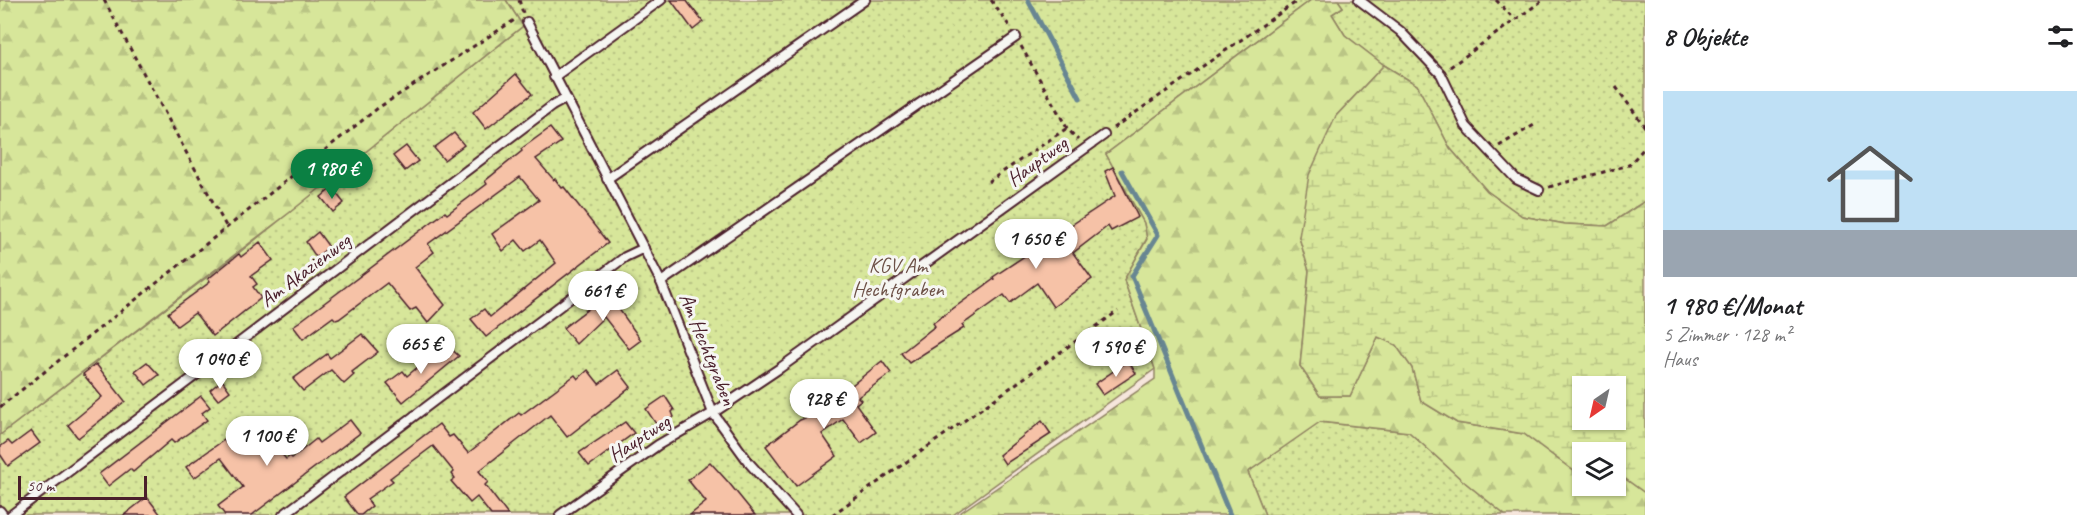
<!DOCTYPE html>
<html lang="de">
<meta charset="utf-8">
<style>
body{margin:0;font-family:Caveat,sans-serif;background:#f6f6f6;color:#202124;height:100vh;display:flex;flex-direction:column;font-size:22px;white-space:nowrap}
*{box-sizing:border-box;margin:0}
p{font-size:20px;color:#757577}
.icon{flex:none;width:33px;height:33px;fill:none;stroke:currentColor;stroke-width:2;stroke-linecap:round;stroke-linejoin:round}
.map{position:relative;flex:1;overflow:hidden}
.drawer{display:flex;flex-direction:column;background:#fff;width:450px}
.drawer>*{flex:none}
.needle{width:39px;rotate:214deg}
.fabs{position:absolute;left:1572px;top:376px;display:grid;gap:12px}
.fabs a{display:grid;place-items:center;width:54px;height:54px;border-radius:0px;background:#fff;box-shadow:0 2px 4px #0004;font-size:30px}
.scale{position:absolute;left:18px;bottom:15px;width:129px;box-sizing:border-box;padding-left:6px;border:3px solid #4a1f2b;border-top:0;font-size:16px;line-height:21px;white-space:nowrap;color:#4a1f2b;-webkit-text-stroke:4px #f6f6f2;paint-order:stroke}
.price{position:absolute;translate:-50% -51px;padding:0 14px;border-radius:21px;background:#fff;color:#222;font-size:20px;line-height:39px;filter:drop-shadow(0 2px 3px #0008)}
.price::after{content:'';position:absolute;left:50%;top:36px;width:18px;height:14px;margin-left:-9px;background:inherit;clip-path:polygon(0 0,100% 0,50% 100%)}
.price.selected{background:#0b8043;color:#fff}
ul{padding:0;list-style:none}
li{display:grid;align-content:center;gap:12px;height:318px;padding:0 18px}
li span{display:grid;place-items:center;height:186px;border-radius:0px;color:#555}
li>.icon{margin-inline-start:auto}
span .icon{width:108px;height:108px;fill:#fffc;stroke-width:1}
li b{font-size:26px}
h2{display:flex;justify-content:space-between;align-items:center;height:72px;padding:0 18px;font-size:26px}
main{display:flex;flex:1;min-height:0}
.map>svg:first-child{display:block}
.grass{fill:url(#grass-dots);stroke:#908262;stroke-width:1.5}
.forest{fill:url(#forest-firs);stroke:#908262;stroke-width:1.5}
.wetland{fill:url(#wetland-marsh);stroke:#908262;stroke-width:1.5;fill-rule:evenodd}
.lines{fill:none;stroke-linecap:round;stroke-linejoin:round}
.stream{stroke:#678692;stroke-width:5}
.building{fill:#f6c2a7;stroke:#4a1f2b;stroke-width:1.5}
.service-casing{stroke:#4a1f2b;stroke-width:12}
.path{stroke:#4a1f2b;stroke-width:3;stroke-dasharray:4.5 4.5;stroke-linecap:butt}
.service{stroke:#f6f6f2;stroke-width:8}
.labels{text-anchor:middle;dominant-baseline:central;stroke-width:6;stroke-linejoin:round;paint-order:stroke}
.street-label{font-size:21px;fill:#4a1f2b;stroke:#f6f6f2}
.park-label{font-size:21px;fill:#6d5147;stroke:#f6f6f2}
</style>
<main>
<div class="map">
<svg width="1645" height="515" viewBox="0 0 1645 515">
<defs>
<pattern id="grass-dots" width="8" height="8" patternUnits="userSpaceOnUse" patternTransform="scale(1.5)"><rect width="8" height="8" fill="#d7e69a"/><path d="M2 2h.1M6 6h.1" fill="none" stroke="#bac585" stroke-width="1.8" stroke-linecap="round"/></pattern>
<pattern id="forest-firs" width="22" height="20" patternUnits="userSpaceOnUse" patternTransform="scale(1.5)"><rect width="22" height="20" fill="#d7e69a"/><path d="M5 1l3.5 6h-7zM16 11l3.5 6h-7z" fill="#bac585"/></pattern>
<pattern id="wetland-marsh" width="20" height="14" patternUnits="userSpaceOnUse" patternTransform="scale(1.5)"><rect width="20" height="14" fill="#d7e69a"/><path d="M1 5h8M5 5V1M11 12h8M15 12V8" fill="none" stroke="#bac585"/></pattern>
</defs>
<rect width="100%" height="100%" fill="#f6e6dc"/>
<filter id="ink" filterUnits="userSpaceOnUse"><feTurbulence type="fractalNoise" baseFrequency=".0167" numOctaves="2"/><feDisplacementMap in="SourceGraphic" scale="12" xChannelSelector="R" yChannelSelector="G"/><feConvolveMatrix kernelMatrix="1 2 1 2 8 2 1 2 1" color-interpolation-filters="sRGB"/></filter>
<g filter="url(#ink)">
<g class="grass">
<path d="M506,0H1311L1106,154L1144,223L1147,238L1124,280L1155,369L953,515H0V435L240,252L523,26Z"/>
<path d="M1338,0H1645V201L1607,226L1565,224L1522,216L1487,191L1450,148L1417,85L1384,65L1345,35L1332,14L1343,7Z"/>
<path d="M1319,422L1409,432L1462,480L1505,515H1265L1248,472Z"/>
</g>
<g class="forest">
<path d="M0,0H506L523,26L289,213L0,435Z"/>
<path d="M1311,0H1338L1343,7L1332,14L1345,35L1384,65L1336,116L1299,237L1309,270L1300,366L1320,396H1350L1378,337L1396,345L1412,368L1421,401L1457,423L1524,434L1578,474H1582V486H1616V472L1645,493V515H1505L1462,480L1409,432L1320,422L1248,472L1265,515H957L1155,379V369L1124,280L1147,239L1144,223L1106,154Z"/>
</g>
<path class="wetland" d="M1384,65L1417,85L1450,148L1487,191L1522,216L1565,224L1607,226L1645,201V493L1616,472V453H1582V474H1578L1524,434L1457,423L1421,401L1412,368L1396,345L1378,337L1350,396H1320L1300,366L1309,271L1299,237L1309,175L1336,116ZM1582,387H1616V420H1582Z"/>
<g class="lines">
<g class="stream">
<path d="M1028,0L1080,98"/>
<path d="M1122,171L1158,235L1132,276L1230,515"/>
</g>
</g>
<g class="building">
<path d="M671,0H686L703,22L693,30Z"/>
<path d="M516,74L532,94L486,129L473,112Z"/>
<path d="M550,128L561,142L536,159L554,180L555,179L562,188L564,187L608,243L486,337L471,319L484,309L490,317L556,263L540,240L525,251L516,240L503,251L492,234L539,200L520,177L428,244L434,252L415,267L445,305L428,323L416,308L410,311L387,283L339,319L336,320L333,317L303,339L293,326L299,322L445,212L447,214L487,184L485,181L522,151L521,149Z"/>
<path d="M454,133L464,145L444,160L434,148Z"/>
<path d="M406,146L418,161L405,171L393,156Z"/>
<path d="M1113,167L1138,217L1111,231L1108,226L1073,253L1092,279L1053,307L1037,283L1010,303L1004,295L962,325L964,328L909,363L901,353L935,326L933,323L994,279L993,277L1115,196L1105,171Z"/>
<path d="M332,188L344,203L333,212L321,197Z"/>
<path d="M318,232L329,247L316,257L306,242Z"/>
<path d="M260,242L273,260L251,276L257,284L253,287L261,298L213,336L195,313L177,326L168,313L210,282L208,279L239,254L241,257Z"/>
<path d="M606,291L641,340L629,349L604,317L576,344L563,328L597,302L595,299Z"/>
<path d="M362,334L378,352L352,372L354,375L344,384L331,370L303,391L293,379L327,354L330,358Z"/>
<path d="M449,347L459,356L403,402L387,383L403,371L407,376L432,355L434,358Z"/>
<path d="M882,361L891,373L858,397L861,400L856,404L876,432L861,443L843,419L822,434L837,456L796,486L766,446L800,420L818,412Z"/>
<path d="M1128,361L1136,373L1103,395L1095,384Z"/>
<path d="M147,362L159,375L146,385L135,371Z"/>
<path d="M96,364L125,401L78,438L68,425L102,397L83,374Z"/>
<path d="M588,370L599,384L618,370L631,387L567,437L550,415L479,471L488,482L485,485L508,515H491L477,497L470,503L451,481L455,478L452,474L454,472L433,446L390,478L393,481L367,499L372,506L361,515H358L344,497L439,424L449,437L453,435L468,453L519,413L521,415L575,375L578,379Z"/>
<path d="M222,380L230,391L218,400L210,390Z"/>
<path d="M201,396L210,407L202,413L207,420L174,443L171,440L133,472L130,469L108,486L99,474Z"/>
<path d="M665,396L674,410L672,412L674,417L658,427L646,409Z"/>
<path d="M350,420L360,433L252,515H225L218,506L243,487L221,458L194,478L186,467L224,440L228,446L239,438L245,446L262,431L286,459L290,456L292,458L316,439L319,443Z"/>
<path d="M1042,421L1051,434L1005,464L999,455Z"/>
<path d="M625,422L634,433L589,466L579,453Z"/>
<path d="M31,431L40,443L8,466L0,454V447L8,441L12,445Z"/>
<path d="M710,462L729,483L755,515H690L706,502L688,480Z"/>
<path d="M147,497L161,515H124Z"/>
</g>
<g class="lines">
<g class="service-casing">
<g id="service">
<path d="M1359,0L1400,31L1441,74L1466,126L1516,179L1539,190"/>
<path d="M527,22L661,282L713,413L750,464L796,515"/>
<path d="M554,77L661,0"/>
<path d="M607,179L865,0"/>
<path d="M661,282L1016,37"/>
<path d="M0,511L3,515"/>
<path d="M11,515L552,106L565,99"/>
<path d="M283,515L625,257L644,248"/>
<path d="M560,515L658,445L713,413L780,368L1104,135"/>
</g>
</g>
<g class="path">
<path d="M104,0L227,228"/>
<path d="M519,0L523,13"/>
<path d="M991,0L1010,27"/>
<path d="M1496,0L1515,20"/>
<path d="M1021,46L1067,128L1078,140"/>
<path d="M1450,67L1543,0"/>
<path d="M1616,87L1645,127"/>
<path d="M1113,128L1299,0"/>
<path d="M1499,146L1534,125"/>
<path d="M988,182L1067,128"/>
<path d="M1549,187L1629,165L1645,147"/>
<path d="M0,407L378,108L516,19"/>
<path d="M832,515L1118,311"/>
</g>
<use href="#service" class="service"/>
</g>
</g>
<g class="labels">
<g class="street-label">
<text transform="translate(1037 161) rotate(-36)">Hauptweg</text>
<text transform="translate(305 270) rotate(-37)">Am Akazienweg</text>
<text transform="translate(708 349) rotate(68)">Am Hechtgraben</text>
<text transform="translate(639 438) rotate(-33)">Hauptweg</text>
</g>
<g class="park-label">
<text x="898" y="265">KGV Am<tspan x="898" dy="24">Hechtgraben</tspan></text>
</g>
</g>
</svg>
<div class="fabs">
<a><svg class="needle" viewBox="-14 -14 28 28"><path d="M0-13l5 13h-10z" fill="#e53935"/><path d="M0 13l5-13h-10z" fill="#757577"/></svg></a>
<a><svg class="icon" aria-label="layers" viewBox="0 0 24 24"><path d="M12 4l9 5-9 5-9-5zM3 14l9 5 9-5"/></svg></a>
</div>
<div class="scale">50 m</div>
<b class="price selected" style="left:332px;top:200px">1 980 €</b>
<b class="price" style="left:1036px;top:270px">1 650 €</b>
<b class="price" style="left:603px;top:322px">661 €</b>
<b class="price" style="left:421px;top:375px">665 €</b>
<b class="price" style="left:1116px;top:378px">1 590 €</b>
<b class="price" style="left:220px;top:390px">1 040 €</b>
<b class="price" style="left:824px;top:430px">928 €</b>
<b class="price" style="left:267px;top:467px">1 100 €</b>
</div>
<section class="drawer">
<h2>8 Objekte<svg class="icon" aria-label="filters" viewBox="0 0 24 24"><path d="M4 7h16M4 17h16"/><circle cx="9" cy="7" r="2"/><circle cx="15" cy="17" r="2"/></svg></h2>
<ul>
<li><span style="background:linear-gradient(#bfe0f5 75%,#9aa5b1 0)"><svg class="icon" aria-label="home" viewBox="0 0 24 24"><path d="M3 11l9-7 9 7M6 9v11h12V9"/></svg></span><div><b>1 980 €/Monat</b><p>5 Zimmer · 128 m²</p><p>Haus</p></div></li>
</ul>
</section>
</main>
